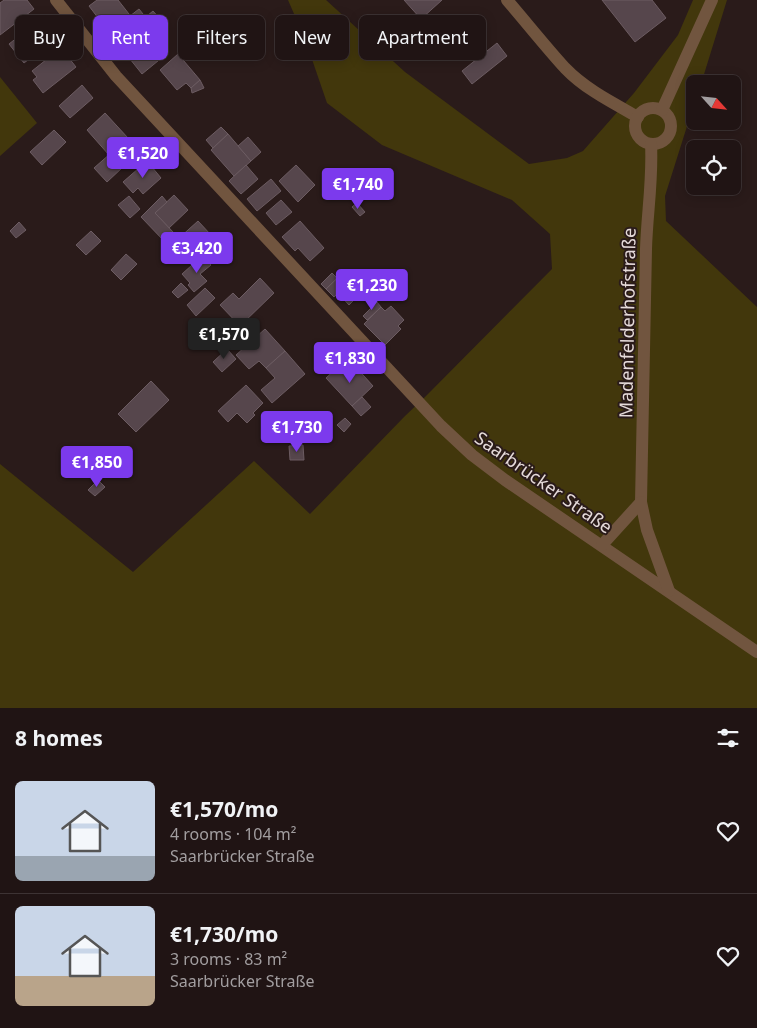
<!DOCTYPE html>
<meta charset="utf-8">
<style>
body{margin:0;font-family:"Noto Sans",sans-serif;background:#2d2122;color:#f1f3f6;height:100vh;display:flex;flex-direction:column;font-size:19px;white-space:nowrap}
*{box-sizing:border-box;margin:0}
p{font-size:16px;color:#a29ea0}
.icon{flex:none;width:28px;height:28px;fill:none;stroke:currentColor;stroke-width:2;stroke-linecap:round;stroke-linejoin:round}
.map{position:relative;height:708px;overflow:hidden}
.details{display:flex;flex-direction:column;background:#201414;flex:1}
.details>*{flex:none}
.top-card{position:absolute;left:15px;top:15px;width:500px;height:45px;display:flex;gap:10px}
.needle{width:32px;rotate:117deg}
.buttons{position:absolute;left:686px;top:75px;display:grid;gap:10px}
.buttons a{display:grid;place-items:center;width:55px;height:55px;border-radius:8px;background:#201414;box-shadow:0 2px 12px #0003,0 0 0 1px #3d3334;font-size:25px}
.price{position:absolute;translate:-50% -42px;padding:0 11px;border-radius:5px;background:#7c3aed;color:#fff;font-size:16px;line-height:32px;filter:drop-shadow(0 1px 2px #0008)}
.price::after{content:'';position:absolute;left:50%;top:30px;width:15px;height:11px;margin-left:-8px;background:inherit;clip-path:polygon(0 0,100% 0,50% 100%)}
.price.selected{background:#222;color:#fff}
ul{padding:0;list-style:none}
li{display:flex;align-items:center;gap:15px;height:125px;padding:0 15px}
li+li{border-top:1px solid #3d3334}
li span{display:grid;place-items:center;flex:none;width:140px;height:100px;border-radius:8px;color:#555}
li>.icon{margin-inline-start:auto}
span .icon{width:60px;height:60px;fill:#fffc;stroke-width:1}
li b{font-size:21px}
h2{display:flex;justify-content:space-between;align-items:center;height:60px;padding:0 15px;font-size:21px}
.tag{padding:0 18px;border-radius:8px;background:#201414;box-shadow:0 2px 12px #0003,0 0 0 1px #3d3334;font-size:18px;line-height:45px}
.tag.selected{background:#7c3aed;color:#fff}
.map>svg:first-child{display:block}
.green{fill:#42370c}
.building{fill:#56464c;stroke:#6c5c62}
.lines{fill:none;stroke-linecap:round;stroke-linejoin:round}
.minor{stroke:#71553f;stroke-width:12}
.labels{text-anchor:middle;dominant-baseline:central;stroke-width:4;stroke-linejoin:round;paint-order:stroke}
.street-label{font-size:18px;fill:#e6dbda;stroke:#2a1b1a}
</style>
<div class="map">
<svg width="757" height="708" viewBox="0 0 757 708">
<rect width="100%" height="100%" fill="#2a1b1a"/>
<g class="green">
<path d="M288,0H326L405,72L529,164L567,158L583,151L634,93L678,35L693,0H727L701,84H695V101L665,196L666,221L757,307V708H0V464L133,572L254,461L310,514L405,416L425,397L552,269L550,234L512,200L382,145L327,103L305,39Z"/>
<path d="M0,77L37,123L0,156Z"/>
</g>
<g class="building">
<path d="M4,0H27L34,9L0,35V3Z"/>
<path d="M97,0H118L129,14L108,31L89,6Z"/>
<path d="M404,0H442L421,19Z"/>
<path d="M602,0H652L666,18L635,42Z"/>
<path d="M139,9L143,14L134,21L130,16Z"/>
<path d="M153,11L160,19L154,24L147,16Z"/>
<path d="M136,22L164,56L142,74L114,39Z"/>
<path d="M32,26L47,45L24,63L9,44Z"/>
<path d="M497,43L507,56L472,84L462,71Z"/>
<path d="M61,48L76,67L43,93L33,80L37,77L32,71Z"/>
<path d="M178,54L200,80L191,88L186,83L177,90L160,70Z"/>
<path d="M200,80L204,88L192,93L191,88Z"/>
<path d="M82,85L93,98L70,118L59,106Z"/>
<path d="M105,113L128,138L109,155L87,130Z"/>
<path d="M221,127L228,134L213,148L206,140Z"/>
<path d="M54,130L66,142L42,165L30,152Z"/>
<path d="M228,134L251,161L234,176L211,150Z"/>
<path d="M248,137L261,152L251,161L238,146Z"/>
<path d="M128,138L140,151L107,182L94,168Z"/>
<path d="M147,161L161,178L143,194L138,188L133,193L123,182Z"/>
<path d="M246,165L258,179L241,194L229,181Z"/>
<path d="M296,165L315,185L298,202L279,181Z"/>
<path d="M271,179L281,191L257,211L247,199Z"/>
<path d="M174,195L188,210L169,228L155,213Z"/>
<path d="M129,196L140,209L130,218L118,205Z"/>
<path d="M162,196L167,202L155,213L174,233L165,242L141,217Z"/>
<path d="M281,200L292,212L276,225L266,213Z"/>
<path d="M357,203L365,212L360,216L352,207Z"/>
<path d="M198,221L211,235L206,240L210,245L190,263L179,252L185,246L178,239Z"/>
<path d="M300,221L324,248L310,261L298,248L295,251L282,237Z"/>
<path d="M19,222L26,230L16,238L10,231Z"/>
<path d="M91,231L101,241L86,255L76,245Z"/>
<path d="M126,254L137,264L121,280L111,270Z"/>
<path d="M202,256L211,265L200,274L207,281L194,292L188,285L190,283L182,274Z"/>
<path d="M332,273L337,278L326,289L321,284Z"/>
<path d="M342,274L361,293L349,305L338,293L334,297L326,289Z"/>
<path d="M260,278L274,293L240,326L220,305L233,293L239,299Z"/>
<path d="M181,283L188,290L178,298L172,292Z"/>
<path d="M205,288L215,298L196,316L187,305Z"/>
<path d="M377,302L381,307L367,320L363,316Z"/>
<path d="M391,306L404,320L398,326L401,329L385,345L364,324L381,307L385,311Z"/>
<path d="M265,329L285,351L266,368L259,361L249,369L236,355Z"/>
<path d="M227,349L236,359L222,372L213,362Z"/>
<path d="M285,351L305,374L272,403L261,390L275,378L266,368Z"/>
<path d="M354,365L373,386L352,406L326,378L339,366L346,373Z"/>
<path d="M151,381L169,400L136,432L118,414Z"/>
<path d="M246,385L263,403L253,413L255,415L247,423L237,413L228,422L218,411Z"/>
<path d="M362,397L371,407L361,416L352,406Z"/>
<path d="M345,418L351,424L344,432L337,425Z"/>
<path d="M303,445L304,460H290L289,446Z"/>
<path d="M98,480L105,487L95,496L88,490Z"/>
</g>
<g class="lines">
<g class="minor">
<path d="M56,0L116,76L441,426L472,455L505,480L757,652"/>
<path d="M507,0C526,22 545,46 565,68C585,89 613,103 638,117"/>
<circle cx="653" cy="126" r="18"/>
<path d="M662,110L712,0"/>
<path d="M651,144C653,179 647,214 646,249L641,502L647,530L669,591"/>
<path d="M602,545L641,502"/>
</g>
</g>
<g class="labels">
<g class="street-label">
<text transform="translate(627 323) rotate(-89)">Madenfelderhofstraße</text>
<text transform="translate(544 482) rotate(35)">Saarbrücker Straße</text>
</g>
</g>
</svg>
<div class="buttons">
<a><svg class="needle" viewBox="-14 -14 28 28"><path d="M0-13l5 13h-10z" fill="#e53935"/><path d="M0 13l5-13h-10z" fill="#a29ea0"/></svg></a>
<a><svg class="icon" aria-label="locate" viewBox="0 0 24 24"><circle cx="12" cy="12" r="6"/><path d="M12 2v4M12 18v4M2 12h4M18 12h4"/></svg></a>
</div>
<b class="price" style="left:143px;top:179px">€1,520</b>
<b class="price" style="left:358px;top:210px">€1,740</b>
<b class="price" style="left:197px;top:274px">€3,420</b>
<b class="price" style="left:372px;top:311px">€1,230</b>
<b class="price selected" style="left:224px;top:360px">€1,570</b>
<b class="price" style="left:350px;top:384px">€1,830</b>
<b class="price" style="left:297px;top:453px">€1,730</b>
<b class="price" style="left:97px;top:488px">€1,850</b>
<div class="top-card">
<a class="tag">Buy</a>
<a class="tag selected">Rent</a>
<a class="tag">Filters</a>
<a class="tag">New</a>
<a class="tag">Apartment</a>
</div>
</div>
<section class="details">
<h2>8 homes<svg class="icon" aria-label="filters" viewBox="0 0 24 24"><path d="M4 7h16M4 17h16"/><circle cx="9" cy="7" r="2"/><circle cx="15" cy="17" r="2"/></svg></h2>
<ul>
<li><span style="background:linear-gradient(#c9d6e8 75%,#9aa5b1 0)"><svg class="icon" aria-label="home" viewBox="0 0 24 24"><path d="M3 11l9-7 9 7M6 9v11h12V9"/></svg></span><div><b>€1,570/mo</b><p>4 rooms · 104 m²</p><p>Saarbrücker Straße</p></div><svg class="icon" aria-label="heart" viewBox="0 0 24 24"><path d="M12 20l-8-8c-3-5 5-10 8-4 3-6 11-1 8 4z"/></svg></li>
<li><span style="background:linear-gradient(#c9d6e8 70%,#b9a48a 0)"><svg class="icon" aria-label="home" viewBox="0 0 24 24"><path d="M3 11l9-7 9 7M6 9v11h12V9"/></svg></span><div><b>€1,730/mo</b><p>3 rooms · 83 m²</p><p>Saarbrücker Straße</p></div><svg class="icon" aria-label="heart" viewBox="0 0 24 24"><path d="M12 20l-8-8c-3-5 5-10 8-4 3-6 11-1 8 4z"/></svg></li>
</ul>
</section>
